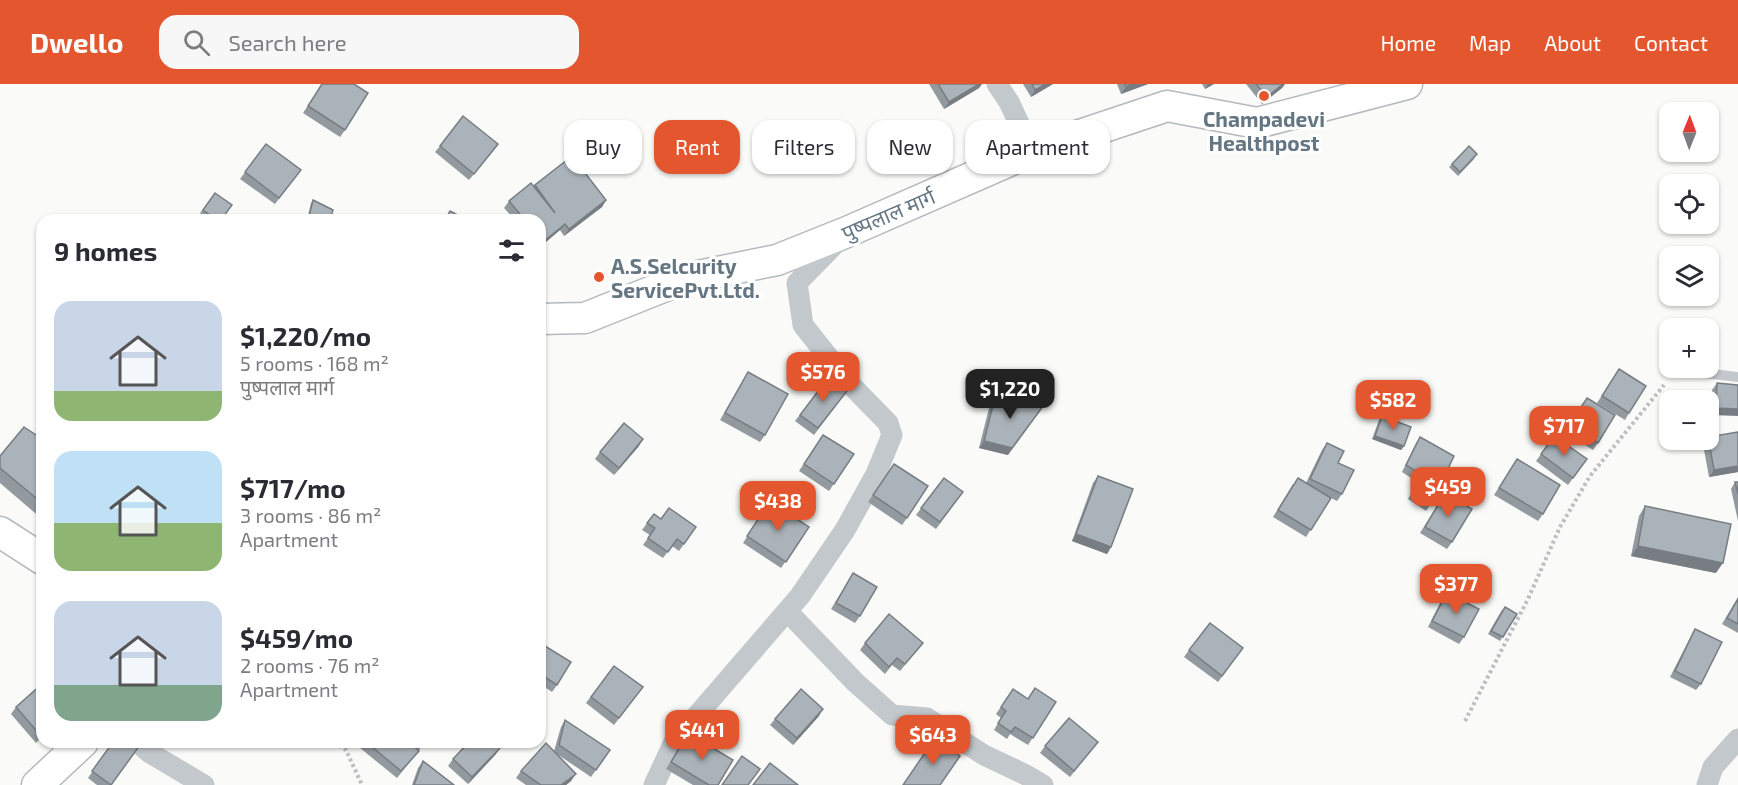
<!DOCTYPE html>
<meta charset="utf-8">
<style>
body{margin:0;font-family:"Exo 2","Noto Sans Devanagari",sans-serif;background:#f7f7f7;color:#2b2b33;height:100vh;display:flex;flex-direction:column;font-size:22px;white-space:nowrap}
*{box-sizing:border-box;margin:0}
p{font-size:20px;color:#7c7c81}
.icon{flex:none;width:33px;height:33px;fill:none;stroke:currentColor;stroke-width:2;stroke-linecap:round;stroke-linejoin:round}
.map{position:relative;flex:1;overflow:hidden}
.drawer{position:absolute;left:36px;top:130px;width:510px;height:534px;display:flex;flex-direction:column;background:#fff;border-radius:18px;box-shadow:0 2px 4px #0004}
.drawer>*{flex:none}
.top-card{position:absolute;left:564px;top:36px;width:570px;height:54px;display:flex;gap:12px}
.needle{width:39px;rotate:1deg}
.fabs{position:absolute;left:1659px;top:18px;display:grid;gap:12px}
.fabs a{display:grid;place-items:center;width:60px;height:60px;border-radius:12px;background:#fff;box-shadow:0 2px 4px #0004;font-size:30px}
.price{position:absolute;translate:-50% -51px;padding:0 14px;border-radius:12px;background:#e4572e;color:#fff;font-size:20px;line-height:39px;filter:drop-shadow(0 2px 3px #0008)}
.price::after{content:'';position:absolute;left:50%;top:36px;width:18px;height:14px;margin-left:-9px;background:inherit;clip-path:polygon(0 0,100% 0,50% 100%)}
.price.active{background:#222;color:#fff}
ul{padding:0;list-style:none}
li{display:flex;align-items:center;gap:18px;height:150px;padding:0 18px}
li span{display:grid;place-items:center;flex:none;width:168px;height:120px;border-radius:18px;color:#555}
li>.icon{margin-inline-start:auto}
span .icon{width:72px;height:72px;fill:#fffc;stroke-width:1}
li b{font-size:26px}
h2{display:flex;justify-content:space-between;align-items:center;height:72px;padding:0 18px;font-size:26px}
.chip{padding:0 21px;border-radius:18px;background:#fff;box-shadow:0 2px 4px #0004;font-size:21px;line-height:54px}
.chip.active{background:#e4572e;color:#fff}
header{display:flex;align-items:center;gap:36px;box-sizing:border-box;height:84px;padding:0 30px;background:#e4572e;color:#fff}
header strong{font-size:28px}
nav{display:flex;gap:33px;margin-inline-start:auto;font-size:21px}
.search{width:420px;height:54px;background:#f7f7f7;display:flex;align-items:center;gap:15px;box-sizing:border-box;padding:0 21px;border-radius:18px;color:#7c7c81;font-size:22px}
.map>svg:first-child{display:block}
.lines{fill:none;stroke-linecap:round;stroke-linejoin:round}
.secondary-casing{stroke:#b3babf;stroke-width:33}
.path{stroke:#bbbfc2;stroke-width:4;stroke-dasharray:3 3;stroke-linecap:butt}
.lane{stroke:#c3c8cc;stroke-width:10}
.street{stroke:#c3c8cc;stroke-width:21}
.secondary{stroke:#fff;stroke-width:30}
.wall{fill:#929a9f}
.shaded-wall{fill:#777d82}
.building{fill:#aab3b9;stroke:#777d82;stroke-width:1.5}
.poi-dot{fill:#e4572e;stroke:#fff;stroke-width:2}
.labels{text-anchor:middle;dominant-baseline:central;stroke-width:6;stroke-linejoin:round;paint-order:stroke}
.poi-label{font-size:21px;font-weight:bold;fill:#657683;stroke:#fff}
.street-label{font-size:21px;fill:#657683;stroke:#fff}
</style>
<header>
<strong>Dwello</strong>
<div class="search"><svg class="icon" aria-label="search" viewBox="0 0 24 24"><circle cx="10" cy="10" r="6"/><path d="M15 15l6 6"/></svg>Search here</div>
<nav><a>Home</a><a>Map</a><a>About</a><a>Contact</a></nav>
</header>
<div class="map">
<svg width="1738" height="701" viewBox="0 0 1738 701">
<rect width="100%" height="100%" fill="#fafaf8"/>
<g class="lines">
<g class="secondary-casing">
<g id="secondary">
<path d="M540,235L585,234L683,195L777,176L847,148L1032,67L1167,22L1257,39L1407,0"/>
<path d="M0,448L42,475"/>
<path d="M37,701L83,658"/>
</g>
</g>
<g class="path">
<path d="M1465,637L1528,515L1560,443L1590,392L1664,301"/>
<path d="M334,658L346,666L362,701"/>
</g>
<path class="lane" d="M1671,284L1676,286L1738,293"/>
<g class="street">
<path d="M997,0L1009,18L1032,67"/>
<path d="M787,527L855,598L892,631L927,634L984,671L1026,691L1043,701"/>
<path d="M137,658L150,669L204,701"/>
<path d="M654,701L674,658L800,512L845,446L876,390L892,351L888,339L849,299L803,241L797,199L840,155"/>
<path d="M1707,701L1713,683L1738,655"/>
</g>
<use href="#secondary" class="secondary"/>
</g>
<g class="wall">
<path d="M322,0L345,46L340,53L303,29Z"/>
<path d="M929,0H982L979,4L944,25Z"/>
<path d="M1023,0H1053L1031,13Z"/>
<path d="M1117,0H1148L1121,10Z"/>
<path d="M1202,0H1214L1205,5Z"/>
<path d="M1246,0H1285L1282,4L1262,20Z"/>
<path d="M266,60L296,93L275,120L240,95Z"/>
<path d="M440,62L493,67L469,96L435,68Z"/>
<path d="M1475,74L1458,92L1449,83L1452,80Z"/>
<path d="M535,101L606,116L602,123L564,152L560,146L540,163V136H515L504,124L509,117Z"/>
<path d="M215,109L221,136H210L200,129Z"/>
<path d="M313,116L330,136H307L311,119Z"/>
<path d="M1619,285L1629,329L1625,336L1597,319Z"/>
<path d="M748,288L765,351L760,358L720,336Z"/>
<path d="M828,294L847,307L814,351L795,337Z"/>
<path d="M1717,299L1738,301L1711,331L1712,306Z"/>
<path d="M996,309L1008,371L979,364L991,316Z"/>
<path d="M1587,314L1598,359L1593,366L1565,348Z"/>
<path d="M1382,332L1404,362L1401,366L1372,355L1379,336Z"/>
<path d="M1738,348V388L1709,393L1703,360L1707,356Z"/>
<path d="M823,351L854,370L829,407L799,387Z"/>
<path d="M1554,352L1587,375L1568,401L1536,377Z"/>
<path d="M1420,353L1431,420L1426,427L1408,415L1417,398L1402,388L1416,359Z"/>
<path d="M42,355V435L0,399V372Z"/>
<path d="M1327,359L1338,379L1342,410L1337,417L1331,414L1306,453L1273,433L1293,400L1306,399L1322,366Z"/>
<path d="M639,362L614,391L595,375L600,368Z"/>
<path d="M1517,375L1543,430L1538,437L1494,411Z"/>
<path d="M894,380L907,434L902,441L868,418Z"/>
<path d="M1098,392L1111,463L1107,470L1072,457L1093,399Z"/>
<path d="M944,394L963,408L936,445L916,431Z"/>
<path d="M1735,398H1738V437L1731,405Z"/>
<path d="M1445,409L1452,458L1447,465L1420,449Z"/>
<path d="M770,417L809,443L781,484L743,459Z"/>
<path d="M1645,422L1716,489L1631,472L1639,432Z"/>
<path d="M654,430L661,435L696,443L679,467L672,462L663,474L643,461L650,451L642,446Z"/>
<path d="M853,489L860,532L855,539L831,525Z"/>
<path d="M1447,509L1464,553L1459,560L1428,543L1442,515Z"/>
<path d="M1738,513V549L1722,540Z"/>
<path d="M1502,526L1517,530L1500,557L1488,550Z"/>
<path d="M1695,545L1701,600L1696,606L1670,593L1691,552Z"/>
<path d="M540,559L557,601L552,608L540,600Z"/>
<path d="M865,559H923L900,587L892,581L885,590L860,566Z"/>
<path d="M1243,564L1218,598L1184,573L1189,566Z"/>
<path d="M614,582L643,603L614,641L586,619Z"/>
<path d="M42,600V653L36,659L11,630L16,623Z"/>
<path d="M1013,605L1028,615L1056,618L1028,661L1010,650L1007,655L994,646L1001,634L996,630Z"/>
<path d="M819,632L793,661L770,641L775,635Z"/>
<path d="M565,636L610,666L591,693L554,668L571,697L566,701H526L516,694L521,687L554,667L561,643Z"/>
<path d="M688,649L718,701H693L666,685Z"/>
<path d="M113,658L112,701H97L88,694Z"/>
<path d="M363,658H425L414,673L397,694L360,664Z"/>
<path d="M1098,658L1070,693L1040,669L1045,662Z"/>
<path d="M496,670L468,700L448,682L453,675Z"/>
<path d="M423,677L454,701H412L418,684Z"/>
</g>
<g class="shaded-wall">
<path d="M979,0H982L979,4L944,25L949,18Z"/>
<path d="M1046,0H1053L1031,13L1035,6Z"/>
<path d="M1134,0H1148L1121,10L1126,3Z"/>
<path d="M1208,0H1214L1205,5Z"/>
<path d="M1283,0H1285L1282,4L1262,20L1267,13Z"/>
<path d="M606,116L602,123L564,152L569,145Z"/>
<path d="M565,140L560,146L540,163L543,158Z"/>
<path d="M1716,324L1738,325V332L1711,331Z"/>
<path d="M1039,328L1008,371L979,364L984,357Z"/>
<path d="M1375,352L1404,362L1401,366L1372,355Z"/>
<path d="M643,355L639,362L614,391L619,384Z"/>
<path d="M1738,382V388L1709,393L1714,386Z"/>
<path d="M1076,450L1111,463L1107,470L1072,457Z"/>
<path d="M1638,462L1723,479L1716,489L1631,472Z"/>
<path d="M823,625L819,632L793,661L797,654Z"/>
<path d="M501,663L496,670L468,700L472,693Z"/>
<path d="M576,690L571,697L566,701H561Z"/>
</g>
<g class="building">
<path d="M322,0H354L368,9L345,46L308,22Z"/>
<path d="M938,0H979L949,18Z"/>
<path d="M1032,0H1046L1035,6Z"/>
<path d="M1125,0H1134L1126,3Z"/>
<path d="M1256,0H1283L1267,13Z"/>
<path d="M463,32L498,60L474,90L440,62Z"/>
<path d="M266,60L301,86L279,114L245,88Z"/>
<path d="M1469,62L1477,70L1460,88L1452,80Z"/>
<path d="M572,72L606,116L569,145L565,140L543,158L540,154V136H525L509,117L531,99L555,129L535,101Z"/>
<path d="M215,109L232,121L221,136H217L203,126Z"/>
<path d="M313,116L333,126L330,136H308Z"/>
<path d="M450,127L467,136H445Z"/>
<path d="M1619,285L1646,302L1629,329L1602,312Z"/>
<path d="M748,288L788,310L765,351L725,329Z"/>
<path d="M828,294L847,307L818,344L800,331Z"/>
<path d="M1717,299L1738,301V325L1716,324Z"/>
<path d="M996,309L1044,321L1012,364L984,357Z"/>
<path d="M1587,314L1615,331L1598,359L1569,341Z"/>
<path d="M1382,332L1411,343L1404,362L1375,352Z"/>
<path d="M624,339L643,355L619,384L600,368Z"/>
<path d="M24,343L42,355V419L0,384V372Z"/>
<path d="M1738,348V382L1714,386L1708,353Z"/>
<path d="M823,351L854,370L834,400L804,380Z"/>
<path d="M1554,352L1587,375L1573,394L1541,370Z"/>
<path d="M1420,353L1454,372L1431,420L1413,408L1422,391L1406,381Z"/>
<path d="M1327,359L1344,367L1338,379L1354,386L1342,410L1310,395Z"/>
<path d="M1517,375L1560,401L1543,430L1499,404Z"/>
<path d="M894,380L928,402L907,434L873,411Z"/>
<path d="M1098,392L1133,405L1111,463L1076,450Z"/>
<path d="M944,394L963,408L940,438L921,424Z"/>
<path d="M1298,394L1331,414L1311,446L1278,426Z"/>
<path d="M1735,398H1738V410Z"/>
<path d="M1445,409L1472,425L1452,458L1425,443Z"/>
<path d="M770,417L809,443L786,478L747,452Z"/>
<path d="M1645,422L1731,440L1723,479L1638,462Z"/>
<path d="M669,424L696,443L684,460L677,455L668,468L648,454L655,444L647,439L654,430L661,435Z"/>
<path d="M853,489L877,503L860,532L836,519Z"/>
<path d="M1447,509L1479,525L1464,553L1432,537Z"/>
<path d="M1738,515V540L1727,534Z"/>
<path d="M1505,523L1517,530L1503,553L1491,547Z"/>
<path d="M889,530L923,559L905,580L897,574L889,583L865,559Z"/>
<path d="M1210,539L1243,564L1222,592L1189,566Z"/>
<path d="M1695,545L1722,558L1701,600L1675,587Z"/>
<path d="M540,559L571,578L557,601L540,590Z"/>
<path d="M614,582L643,603L619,634L591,613Z"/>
<path d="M42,600V651L41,652L16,623Z"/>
<path d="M1035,604L1056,618L1033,654L1015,643L1011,648L998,639L1006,627L1001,623L1013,605L1028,615Z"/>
<path d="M801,605L823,625L797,654L775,635Z"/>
<path d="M1069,634L1098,658L1074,687L1045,662Z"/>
<path d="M565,636L610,666L596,686L559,661Z"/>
<path d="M688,649L733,676L718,701H709L671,678Z"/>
<path d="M935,654L960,672L940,701H903Z"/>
<path d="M113,658H137L140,661L111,701L92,687Z"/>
<path d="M366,658H409L419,667L401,687Z"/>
<path d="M417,658H425L422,662Z"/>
<path d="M469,658H496L501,663L472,693L453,675Z"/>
<path d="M546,659L576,690L561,701H541L521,687Z"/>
<path d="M742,672L760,685L748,701H722Z"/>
<path d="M423,677L454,701H414Z"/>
<path d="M770,679L798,701H753Z"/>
</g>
<g class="poi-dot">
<circle cx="1264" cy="12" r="6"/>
<circle cx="599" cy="193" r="6"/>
</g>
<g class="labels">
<g class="poi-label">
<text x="1264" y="34">Champadevi<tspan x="1264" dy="24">Healthpost</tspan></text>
<text x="611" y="181" text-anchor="start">A.S.Selcurity<tspan x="611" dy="24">ServicePvt.Ltd.</tspan></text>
</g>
<g class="street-label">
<text transform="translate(888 130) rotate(-23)">पुष्पलाल मार्ग</text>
</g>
</g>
</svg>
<div class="fabs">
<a><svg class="needle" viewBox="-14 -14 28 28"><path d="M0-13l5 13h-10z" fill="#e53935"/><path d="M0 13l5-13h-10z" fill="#7c7c81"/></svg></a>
<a><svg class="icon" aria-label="locate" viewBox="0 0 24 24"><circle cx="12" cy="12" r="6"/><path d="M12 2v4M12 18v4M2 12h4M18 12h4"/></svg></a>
<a><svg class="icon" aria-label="layers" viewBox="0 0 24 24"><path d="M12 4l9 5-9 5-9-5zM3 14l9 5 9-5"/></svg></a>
<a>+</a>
<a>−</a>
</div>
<b class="price" style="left:823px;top:319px">$576</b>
<b class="price active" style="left:1010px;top:336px">$1,220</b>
<b class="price" style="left:1393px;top:347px">$582</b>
<b class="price" style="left:1564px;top:373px">$717</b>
<b class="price" style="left:1448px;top:434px">$459</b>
<b class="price" style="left:778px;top:448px">$438</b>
<b class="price" style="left:1456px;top:531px">$377</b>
<b class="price" style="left:702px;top:677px">$441</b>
<b class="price" style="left:933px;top:682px">$643</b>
<div class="top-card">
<a class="chip">Buy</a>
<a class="chip active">Rent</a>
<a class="chip">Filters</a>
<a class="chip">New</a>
<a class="chip">Apartment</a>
</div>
<section class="drawer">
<h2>9 homes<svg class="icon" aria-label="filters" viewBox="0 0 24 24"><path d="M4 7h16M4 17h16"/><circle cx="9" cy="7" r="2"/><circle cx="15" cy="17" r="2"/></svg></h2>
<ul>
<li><span style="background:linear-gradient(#c9d6e8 75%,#8fb573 0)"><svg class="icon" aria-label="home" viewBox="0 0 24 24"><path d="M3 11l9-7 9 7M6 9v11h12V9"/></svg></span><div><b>$1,220/mo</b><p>5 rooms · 168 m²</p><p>पुष्पलाल मार्ग</p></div></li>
<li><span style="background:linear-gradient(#bfe0f5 60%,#8fb573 0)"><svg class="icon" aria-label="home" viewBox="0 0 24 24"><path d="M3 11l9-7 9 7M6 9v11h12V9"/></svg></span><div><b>$717/mo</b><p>3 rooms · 86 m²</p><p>Apartment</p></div></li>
<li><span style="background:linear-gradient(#c9d6e8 70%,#7fa58c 0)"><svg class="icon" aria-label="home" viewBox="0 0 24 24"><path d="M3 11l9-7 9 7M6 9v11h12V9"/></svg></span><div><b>$459/mo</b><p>2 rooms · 76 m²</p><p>Apartment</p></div></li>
</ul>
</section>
</div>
